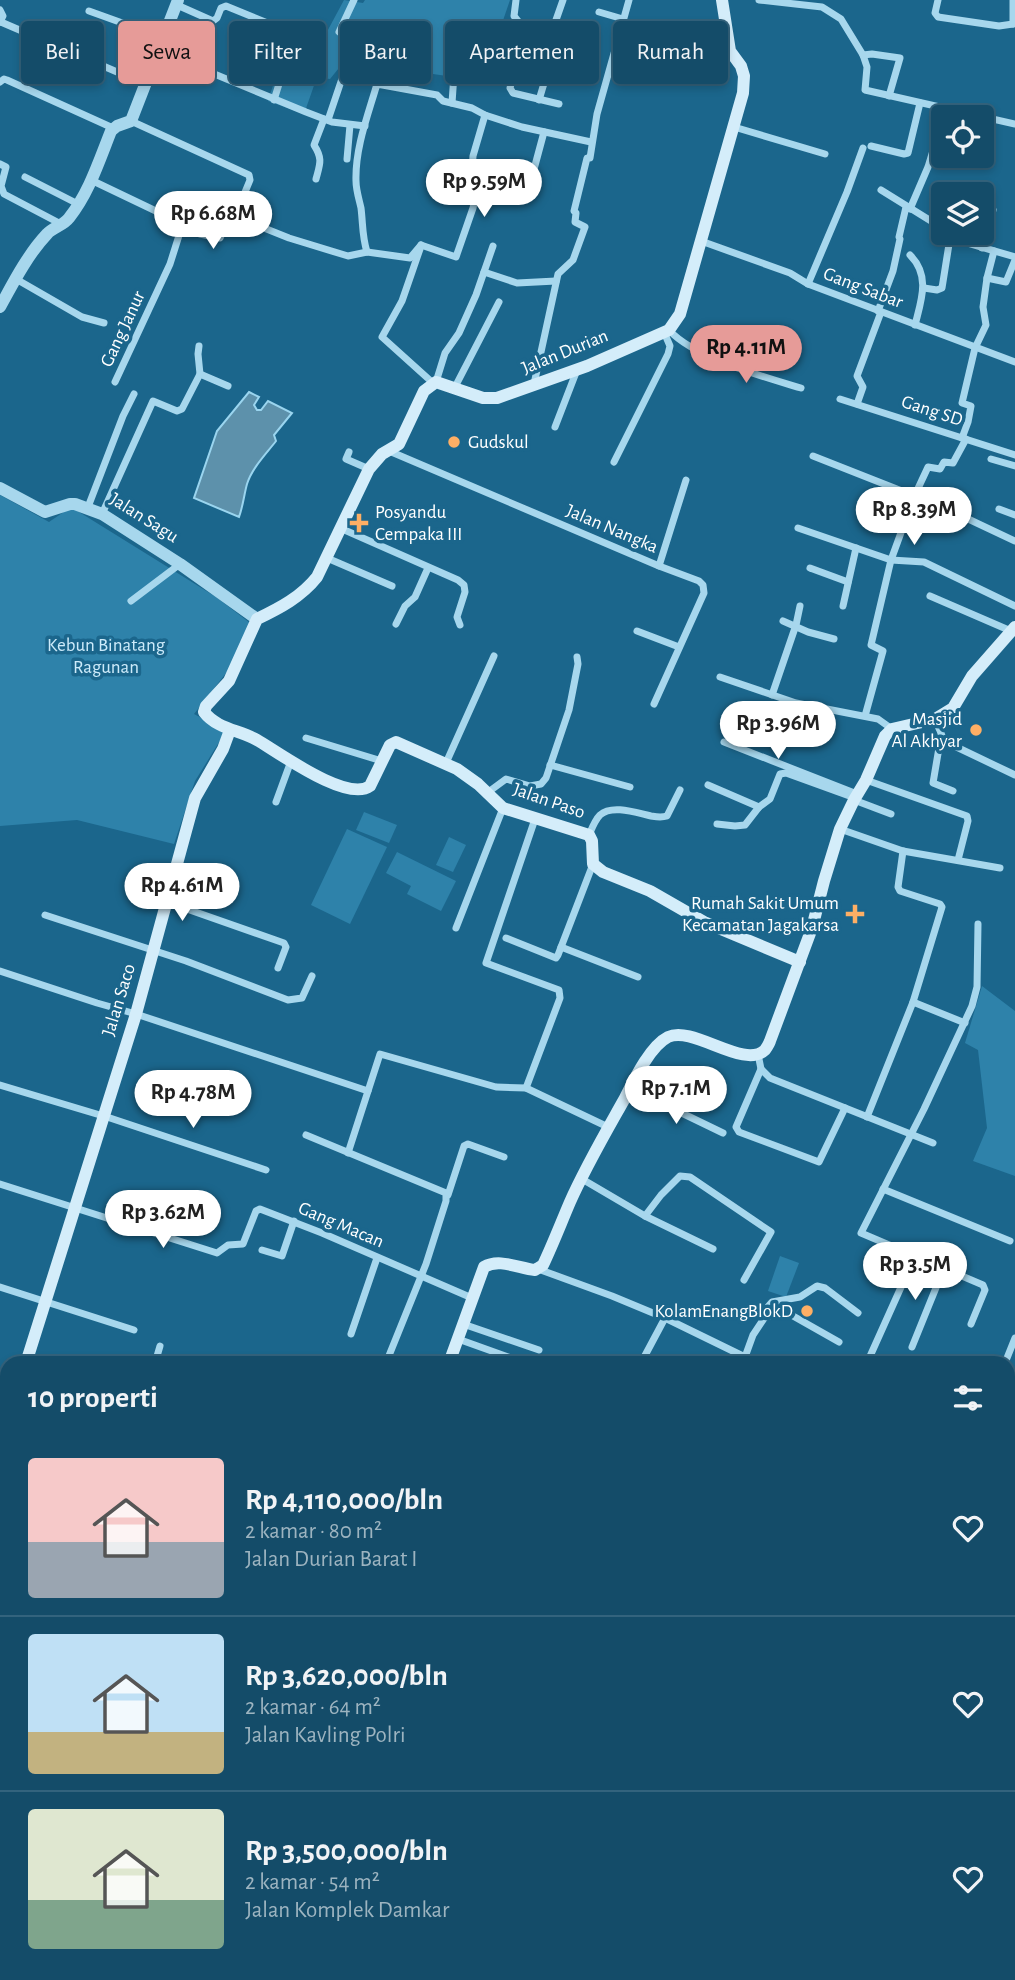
<!DOCTYPE html>
<html lang="id">
<meta charset="utf-8">
<style>
body{margin:0;font-family:"Alegreya Sans",sans-serif;background:#215671;color:#f1f3f6;height:100vh;display:flex;flex-direction:column;font-size:26px;white-space:nowrap}
*{box-sizing:border-box;margin:0}
p{font-size:23px;color:#9db4c0}
.icon{flex:none;width:38px;height:38px;fill:none;stroke:currentColor;stroke-width:2;stroke-linecap:round;stroke-linejoin:round}
.map{position:relative;flex:1;overflow:hidden}
.panel{position:absolute;left:0px;top:1356px;width:1015px;height:625px;display:flex;flex-direction:column;background:#144c69;border-radius:21px 21px 0 0;box-shadow:0 4px 10px #0003,0 0 0 2px #33637d}
.panel>*{flex:none}
.banner{position:absolute;left:21px;top:21px;width:973px;height:63px;display:flex;gap:14px}
.controls{position:absolute;left:931px;top:105px;display:grid;gap:14px}
.controls a{display:grid;place-items:center;width:63px;height:63px;border-radius:7px;background:#144c69;box-shadow:0 4px 10px #0003,0 0 0 2px #33637d;font-size:35px}
.price{position:absolute;translate:-50% -60px;padding:0 16px;border-radius:24px;background:#fff;color:#222;font-size:23px;line-height:46px;filter:drop-shadow(0 2px 4px #0008)}
.price::after{content:'';position:absolute;left:50%;top:42px;width:21px;height:16px;margin-left:-10px;background:inherit;clip-path:polygon(0 0,100% 0,50% 100%)}
.price.current{background:#e69b98;color:#111}
ul{padding:0;list-style:none}
li{display:flex;align-items:center;gap:21px;height:175px;padding:0 28px}
li+li{border-top:2px solid #33637d}
li span{display:grid;place-items:center;flex:none;width:196px;height:140px;border-radius:7px;color:#555}
li>.icon{margin-inline-start:auto}
span .icon{width:84px;height:84px;fill:#fffc;stroke-width:1}
li b{font-size:30px}
h2{display:flex;justify-content:space-between;align-items:center;height:84px;padding:0 28px;font-size:30px}
.tag{padding:0 24px;border-radius:7px;background:#144c69;box-shadow:0 4px 10px #0003,0 0 0 2px #33637d;font-size:24px;line-height:63px}
.tag.current{background:#e69b98;color:#111}
.map>svg:first-child{display:block}
.green{fill:#2e82aa}
.water{fill:#5d91ab;stroke:#9ad5ef;stroke-width:2}
.lines{fill:none;stroke-linecap:round;stroke-linejoin:round}
.river{stroke:#5d91ab;stroke-width:14}
.minor{stroke:#a7d7ed;stroke-width:7}
.tertiary{stroke:#a7d7ed;stroke-width:12}
.secondary{stroke:#d4edfa;stroke-width:12}
.poi-dot{fill:#feaf65;stroke:#1b668c;stroke-width:2.5}
.labels{text-anchor:middle;dominant-baseline:central;stroke-width:7;stroke-linejoin:round;paint-order:stroke}
.street-label{font-size:19px;fill:#fff;stroke:#1b668c}
.poi-label{font-size:19px;fill:#fff;stroke:#1b668c;text-anchor:end}
.park-label{font-size:19px;fill:#cdebfa;stroke:#1b668c}
</style>
<div class="map">
<svg width="1015" height="1980" viewBox="0 0 1015 1980">
<rect width="100%" height="100%" fill="#1b668c"/>
<g class="green">
<path d="M344,0L363,3L365,0H510L486,70L461,78L412,71L366,57L343,63L330,79L317,77L304,114L268,101L282,57L307,39L322,41Z"/>
<path d="M0,495L49,522L71,507L216,597L250,623L230,668L194,714L226,731L195,781L174,844L77,820L0,826Z"/>
<path d="M364,812L397,825L389,843L356,830Z"/>
<path d="M347,829L387,847L350,924L311,905Z"/>
<path d="M449,837L466,845L453,872L436,865Z"/>
<path d="M397,852L456,881L441,911L407,894L411,886L386,873Z"/>
<path d="M982,986L1015,1011V1176L973,1161L987,1128L978,1050L965,1043Z"/>
<path d="M780,1256L799,1263L786,1297L768,1291Z"/>
<path d="M0,1393L7,1394V1596L0,1613Z"/>
<path d="M436,1974H538L537,1980H434Z"/>
</g>
<path class="water" d="M249,392L259,397L254,405L257,410H261L268,401L292,413L274,435L276,441C266,454 252,468 247,484C244,495 243,506 239,517L194,498L217,431Z"/>
<g class="lines">
<g class="river">
<path d="M1008,1723H1015"/>
<path d="M1008,1937L1010,1948L1015,1952"/>
</g>
<g class="minor">
<path d="M516,0L514,16L522,26L523,34"/>
<path d="M759,0L822,7L841,19L863,55L867,67L865,90L1015,124"/>
<path d="M938,0L935,13L938,17L999,26L1013,24"/>
<path d="M1013,0V24L1015,23"/>
<path d="M177,5L213,21L217,18L221,8L226,6L292,33L284,68L274,100"/>
<path d="M0,10L3,16L0,22"/>
<path d="M89,11L164,38"/>
<path d="M599,12L623,19"/>
<path d="M1,22L145,84"/>
<path d="M339,32L354,0"/>
<path d="M550,40L523,34L510,88L513,93L559,104"/>
<path d="M159,51L306,112L332,122L365,126"/>
<path d="M863,55L872,54L900,58L889,96"/>
<path d="M376,61L377,84"/>
<path d="M0,82L4,79L7,80L113,128"/>
<path d="M539,100L554,50L550,37L563,0"/>
<path d="M452,103L454,74"/>
<path d="M328,120L352,49"/>
<path d="M131,121L249,175L250,180L236,214L239,218L289,238L348,256L367,252L410,258L421,245"/>
<path d="M734,127L825,154"/>
<path d="M871,146L904,154L908,153L920,103"/>
<path d="M347,159L350,125"/>
<path d="M0,164L6,167L1,186L4,194L61,224"/>
<path d="M25,177L78,204"/>
<path d="M316,179C320,164 323,159 314,145L324,119"/>
<path d="M91,180L160,213L182,226L200,234L220,238L230,216H237"/>
<path d="M530,184L544,132"/>
<path d="M881,190L931,221L950,238L1015,257"/>
<path d="M910,209L928,167L946,108"/>
<path d="M701,241L790,273L808,284L1015,362"/>
<path d="M421,245L456,257L473,208L476,193L472,172L473,156L485,115"/>
<path d="M982,248L993,210"/>
<path d="M420,249L402,301L382,337L433,383"/>
<path d="M367,252C362,236 363,224 361,208C359,199 356,190 356,181C355,148 368,115 377,84L437,95L443,101L472,108L485,115L522,127L591,142"/>
<path d="M910,255C931,276 921,301 915,325"/>
<path d="M484,272L517,283L556,281"/>
<path d="M987,278L1006,282L1015,260"/>
<path d="M16,279L82,317L104,323"/>
<path d="M808,284L847,192L863,148"/>
<path d="M924,288L937,290L942,288L950,238"/>
<path d="M878,311L893,271L900,239L899,237L906,207"/>
<path d="M669,330C694,358 764,377 801,388"/>
<path d="M200,374L228,386"/>
<path d="M115,382L170,264L182,226"/>
<path d="M436,382L445,353L459,333L476,295L493,246"/>
<path d="M534,384L558,274L573,260L585,227L575,222L576,213L574,211L587,158H590L597,114L629,0"/>
<path d="M455,387L499,302"/>
<path d="M840,399L1015,455"/>
<path d="M857,404L863,387L857,376L881,312"/>
<path d="M555,427L577,370"/>
<path d="M962,438L968,422L971,406L962,403L975,348L986,325L983,307L987,278L994,251"/>
<path d="M389,451L659,566L699,581L703,585L704,593L654,704"/>
<path d="M349,452L346,459L369,469"/>
<path d="M813,456L945,508L1015,541"/>
<path d="M991,459L1015,466"/>
<path d="M614,462L668,354L670,346L664,332"/>
<path d="M88,507L123,416L134,394"/>
<path d="M999,509L1015,515"/>
<path d="M102,514L153,401L177,411L182,409L200,374L198,354L199,346"/>
<path d="M340,528L458,580L464,585L465,592L457,617L460,625"/>
<path d="M798,528L891,560L924,562L1015,606"/>
<path d="M327,558L392,586"/>
<path d="M659,566L686,480"/>
<path d="M810,568L848,582"/>
<path d="M930,596L1011,631"/>
<path d="M131,601L180,564"/>
<path d="M843,606L856,548"/>
<path d="M783,621L808,632L834,639"/>
<path d="M396,624L405,606L415,597L428,568"/>
<path d="M637,631L679,647"/>
<path d="M720,677L796,703L878,719L892,729"/>
<path d="M772,695L796,625L800,606"/>
<path d="M865,716L883,651L871,645L891,560L914,497L928,467L940,469L944,462L953,463L966,439"/>
<path d="M935,719L943,738L946,742L1015,775"/>
<path d="M941,736L933,783L953,791"/>
<path d="M306,738L382,761"/>
<path d="M724,742L857,794"/>
<path d="M446,763L494,656"/>
<path d="M550,765L630,787"/>
<path d="M866,780L967,816L968,821L958,860"/>
<path d="M708,785L759,807"/>
<path d="M487,793L506,779L530,786L541,784L546,778L569,710L578,664L577,657"/>
<path d="M854,800L891,814"/>
<path d="M276,802L291,761"/>
<path d="M717,824L735,826L745,825L759,807L770,799L780,774L786,773L855,798"/>
<path d="M840,829L903,851L1000,868"/>
<path d="M589,835C592,828 595,820 600,815C612,804 637,813 651,816C657,817 661,818 667,816L680,790"/>
<path d="M167,902L284,943L286,947L278,968"/>
<path d="M45,915L186,961L288,1000L302,998L312,976"/>
<path d="M456,928L503,808"/>
<path d="M506,938L556,958L558,955L593,864"/>
<path d="M561,947L638,977"/>
<path d="M0,971L97,1003L136,1014L368,1091"/>
<path d="M913,1002L965,1023"/>
<path d="M758,1054L761,1069L770,1078L933,1143"/>
<path d="M761,1069L736,1127L739,1132L819,1162L845,1108"/>
<path d="M0,1085L110,1118L266,1170"/>
<path d="M526,1088L560,998L559,990L486,963L535,819"/>
<path d="M630,1088L723,1133"/>
<path d="M867,1117L913,1002L942,907L940,904L900,891L898,887L903,851"/>
<path d="M306,1135L446,1193V1201L426,1264L386,1363"/>
<path d="M348,1153L380,1054L496,1087L526,1088L608,1127"/>
<path d="M582,1179L645,1216L713,1249"/>
<path d="M0,1184L217,1253L228,1245L243,1244L256,1211L260,1209L322,1233L472,1298"/>
<path d="M883,1189L1010,1241"/>
<path d="M448,1195L464,1146L468,1144L504,1157"/>
<path d="M645,1216L661,1195L680,1176L690,1177L771,1232L744,1280"/>
<path d="M262,1250L282,1256L294,1221"/>
<path d="M538,1269L612,1296L665,1318L745,1357L747,1363"/>
<path d="M0,1287L134,1330"/>
<path d="M765,1317L786,1312L839,1342"/>
<path d="M463,1324L539,1350"/>
<path d="M971,1324L985,1290L983,1285L861,1233L924,1109L972,1006L977,987L978,924"/>
<path d="M351,1334L377,1258"/>
<path d="M458,1339L525,1363"/>
<path d="M912,1347L944,1268"/>
<path d="M745,1357L753,1335L765,1317V1310L772,1302L800,1297L817,1286L825,1288L858,1313"/>
<path d="M573,1362L575,1363"/>
<path d="M155,1363L160,1346"/>
<path d="M641,1363L665,1318"/>
<path d="M867,1363L915,1256"/>
<path d="M1005,1363L1015,1338"/>
<path d="M1008,1545C1015,1520 1010,1491 1010,1464C1011,1455 1013,1445 1015,1436"/>
<path d="M1008,1749L1015,1745"/>
<path d="M0,1779L7,1781"/>
<path d="M1008,1818L1015,1819"/>
<path d="M0,1831L7,1833"/>
<path d="M1008,1850L1015,1871"/>
<path d="M0,1897L7,1899"/>
<path d="M0,1925L7,1927"/>
<path d="M599,1974V1980"/>
<path d="M642,1974L643,1980"/>
<path d="M658,1974V1980"/>
<path d="M833,1974L848,1980"/>
<path d="M307,1980L309,1974"/>
<path d="M361,1980L363,1974"/>
<path d="M430,1980L432,1974"/>
<path d="M549,1980L550,1974"/>
<path d="M702,1980L703,1974"/>
<path d="M854,1980L856,1974"/>
</g>
<g class="tertiary">
<path d="M0,307C13,283 28,254 47,234C53,227 63,226 69,218C89,193 99,161 111,131L117,126L131,121L178,0"/>
<path d="M0,488L45,512L70,504H75L102,514L180,564L257,619"/>
<path d="M1008,1656L1015,1665"/>
<path d="M143,1980L146,1974"/>
</g>
<g class="secondary">
<path d="M722,0L730,51L741,66L744,76L743,93L680,314L669,330L587,366L497,398H483L436,382L424,391L399,444L382,454L369,469L317,577C301,597 280,608 257,619L229,681L206,706L204,712C217,729 240,730 257,740C278,752 347,803 370,786L390,745L396,742L457,769L478,784L503,808L589,835L592,841L593,864L603,872L650,891L704,922L800,962"/>
<path d="M26,1363L136,1014L195,798L223,749L230,730"/>
<path d="M449,1363L484,1267C499,1258 518,1268 535,1270L543,1265C553,1244 561,1223 570,1202C586,1166 606,1132 625,1098C634,1080 650,1046 668,1037C693,1025 744,1070 765,1050C767,1047 769,1044 770,1041L812,928L824,881L840,829L854,800L866,780L885,736L892,729L935,719L953,708L972,676L1015,627"/>
<path d="M0,1637L7,1623"/>
</g>
</g>
<g class="poi-dot">
<circle cx="454" cy="442" r="7"/>
<path d="M355.5 512.5h7v7h7v7h-7v7h-7v-7h-7v-7h7z"/>
<circle cx="976" cy="730" r="7"/>
<path d="M851.5 903.5h7v7h7v7h-7v7h-7v-7h-7v-7h7z"/>
<circle cx="807" cy="1311" r="7"/>
</g>
<g class="labels">
<g class="street-label">
<text transform="translate(863 288) rotate(21)">Gang Sabar</text>
<text transform="translate(123 329) rotate(-65)">Gang Janur</text>
<text transform="translate(565 352) rotate(-22)">Jalan Durian</text>
<text transform="translate(932 411) rotate(18)">Gang SD</text>
<text transform="translate(144 518) rotate(32)">Jalan Sagu</text>
<text transform="translate(612 529) rotate(23)">Jalan Nangka</text>
<text transform="translate(549 801) rotate(19)">Jalan Paso</text>
<text transform="translate(119 1000) rotate(-73)">Jalan Saco</text>
<text transform="translate(341 1225) rotate(23)">Gang Macan</text>
</g>
<g class="poi-label">
<text x="468" y="442" text-anchor="start">Gudskul</text>
<text x="375" y="512" text-anchor="start">Posyandu<tspan x="375" dy="22">Cempaka III</tspan></text>
<text x="962" y="719">Masjid<tspan x="962" dy="22">Al Akhyar</tspan></text>
<text x="839" y="903">Rumah Sakit Umum<tspan x="839" dy="22">Kecamatan Jagakarsa</tspan></text>
<text x="793" y="1311">KolamEnangBlokD</text>
</g>
<g class="park-label">
<text x="106" y="645">Kebun Binatang<tspan x="106" dy="22">Ragunan</tspan></text>
</g>
</g>
</svg>
<div class="controls">
<a><svg class="icon" aria-label="locate" viewBox="0 0 24 24"><circle cx="12" cy="12" r="6"/><path d="M12 2v4M12 18v4M2 12h4M18 12h4"/></svg></a>
<a><svg class="icon" aria-label="layers" viewBox="0 0 24 24"><path d="M12 4l9 5-9 5-9-5zM3 14l9 5 9-5"/></svg></a>
</div>
<b class="price" style="left:484px;top:219px">Rp 9.59M</b>
<b class="price" style="left:213px;top:251px">Rp 6.68M</b>
<b class="price current" style="left:746px;top:385px">Rp 4.11M</b>
<b class="price" style="left:914px;top:547px">Rp 8.39M</b>
<b class="price" style="left:778px;top:761px">Rp 3.96M</b>
<b class="price" style="left:182px;top:923px">Rp 4.61M</b>
<b class="price" style="left:676px;top:1126px">Rp 7.1M</b>
<b class="price" style="left:193px;top:1130px">Rp 4.78M</b>
<b class="price" style="left:163px;top:1250px">Rp 3.62M</b>
<b class="price" style="left:915px;top:1302px">Rp 3.5M</b>
<div class="banner">
<a class="tag">Beli</a>
<a class="tag current">Sewa</a>
<a class="tag">Filter</a>
<a class="tag">Baru</a>
<a class="tag">Apartemen</a>
<a class="tag">Rumah</a>
</div>
<section class="panel">
<h2>10 properti<svg class="icon" aria-label="filters" viewBox="0 0 24 24"><path d="M4 7h16M4 17h16"/><circle cx="9" cy="7" r="2"/><circle cx="15" cy="17" r="2"/></svg></h2>
<ul>
<li><span style="background:linear-gradient(#f6c9c9 60%,#9aa5b1 0)"><svg class="icon" aria-label="home" viewBox="0 0 24 24"><path d="M3 11l9-7 9 7M6 9v11h12V9"/></svg></span><div><b>Rp 4,110,000/bln</b><p>2 kamar · 80 m²</p><p>Jalan Durian Barat I</p></div><svg class="icon" aria-label="heart" viewBox="0 0 24 24"><path d="M12 20l-8-8c-3-5 5-10 8-4 3-6 11-1 8 4z"/></svg></li>
<li><span style="background:linear-gradient(#bfe0f5 70%,#c2b280 0)"><svg class="icon" aria-label="home" viewBox="0 0 24 24"><path d="M3 11l9-7 9 7M6 9v11h12V9"/></svg></span><div><b>Rp 3,620,000/bln</b><p>2 kamar · 64 m²</p><p>Jalan Kavling Polri</p></div><svg class="icon" aria-label="heart" viewBox="0 0 24 24"><path d="M12 20l-8-8c-3-5 5-10 8-4 3-6 11-1 8 4z"/></svg></li>
<li><span style="background:linear-gradient(#dfe7d0 65%,#7fa58c 0)"><svg class="icon" aria-label="home" viewBox="0 0 24 24"><path d="M3 11l9-7 9 7M6 9v11h12V9"/></svg></span><div><b>Rp 3,500,000/bln</b><p>2 kamar · 54 m²</p><p>Jalan Komplek Damkar</p></div><svg class="icon" aria-label="heart" viewBox="0 0 24 24"><path d="M12 20l-8-8c-3-5 5-10 8-4 3-6 11-1 8 4z"/></svg></li>
</ul>
</section>
</div>
